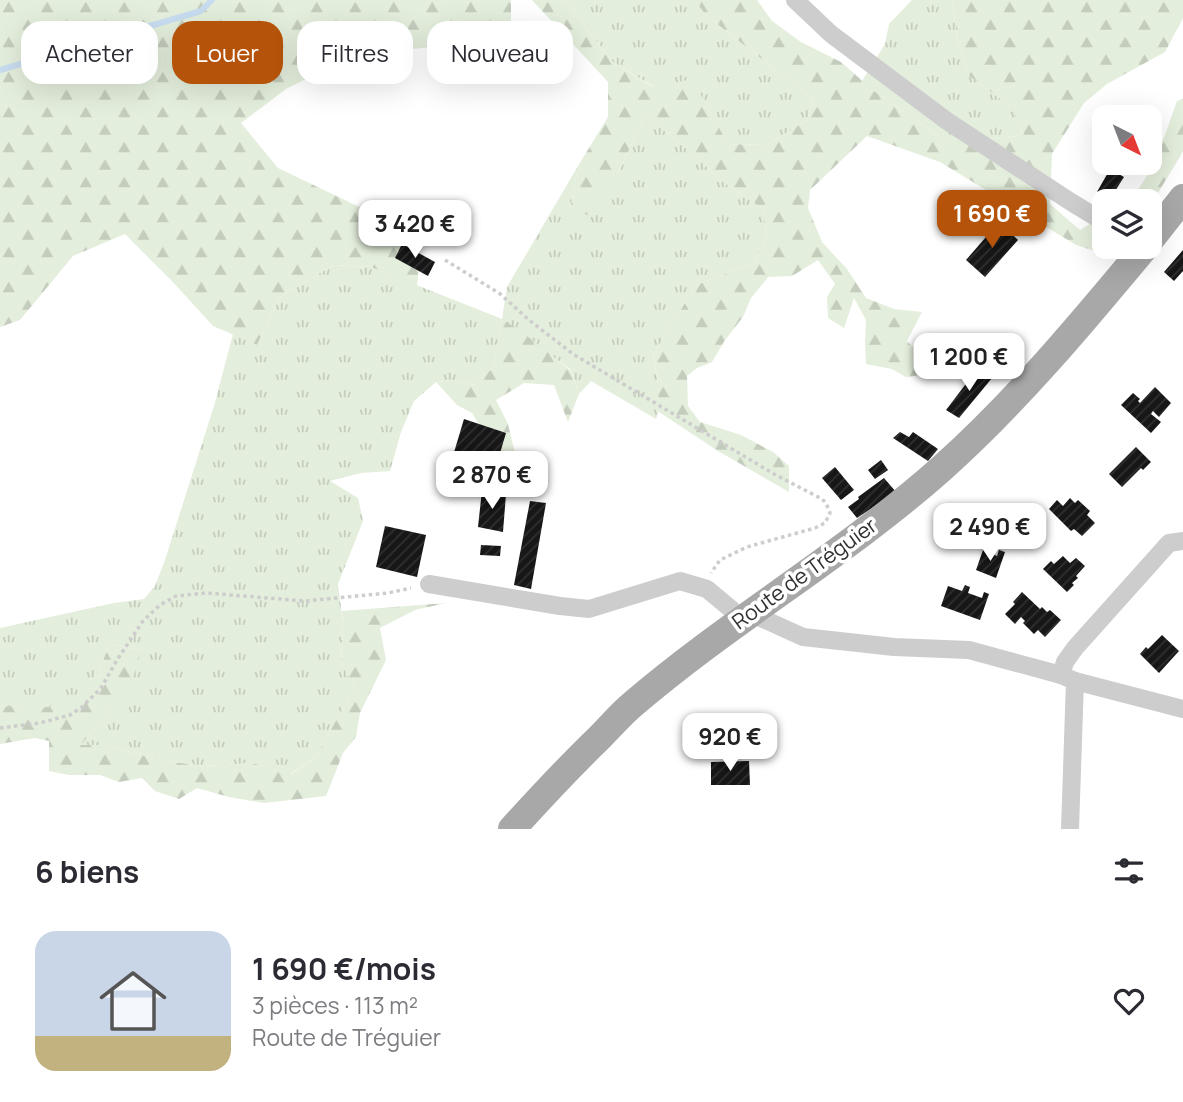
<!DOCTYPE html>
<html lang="fr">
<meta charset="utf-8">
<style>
body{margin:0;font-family:Manrope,sans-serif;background:#f2f2f3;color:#2b2b33;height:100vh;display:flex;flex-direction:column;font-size:26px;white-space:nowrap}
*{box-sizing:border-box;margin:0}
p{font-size:23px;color:#7c7c81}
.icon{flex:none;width:38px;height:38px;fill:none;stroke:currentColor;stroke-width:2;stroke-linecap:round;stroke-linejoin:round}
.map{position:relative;height:829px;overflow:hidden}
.sheet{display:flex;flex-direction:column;background:#fff;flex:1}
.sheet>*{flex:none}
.guide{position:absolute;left:21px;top:21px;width:700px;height:63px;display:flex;gap:14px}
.needle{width:46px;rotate:138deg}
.tools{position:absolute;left:1092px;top:105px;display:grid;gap:14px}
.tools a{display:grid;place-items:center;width:70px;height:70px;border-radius:14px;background:#fff;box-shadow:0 7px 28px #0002;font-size:35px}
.price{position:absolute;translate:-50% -60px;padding:0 16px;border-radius:14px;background:#fff;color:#222;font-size:23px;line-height:46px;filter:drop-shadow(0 2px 4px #0008)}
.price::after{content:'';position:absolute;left:50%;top:42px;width:21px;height:16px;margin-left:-10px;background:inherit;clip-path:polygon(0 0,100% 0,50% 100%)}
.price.current{background:#b45309;color:#fff}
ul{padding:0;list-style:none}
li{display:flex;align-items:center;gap:21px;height:175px;padding:0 35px}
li+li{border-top:2px solid #e1e1e2}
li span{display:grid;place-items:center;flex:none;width:196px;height:140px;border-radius:21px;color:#555}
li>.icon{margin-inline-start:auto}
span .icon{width:84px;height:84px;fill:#fffc;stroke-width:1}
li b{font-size:30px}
h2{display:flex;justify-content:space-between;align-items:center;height:84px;padding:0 35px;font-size:30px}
.tag{padding:0 24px;border-radius:21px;background:#fff;box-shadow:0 7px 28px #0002;font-size:24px;line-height:63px}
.tag.current{background:#b45309;color:#fff}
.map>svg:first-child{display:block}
.grass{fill:url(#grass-tufts)}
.forest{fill:url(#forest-firs)}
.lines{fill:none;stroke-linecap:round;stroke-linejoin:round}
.stream{stroke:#c7dcef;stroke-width:6}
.building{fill:url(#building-hatch)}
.path{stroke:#cdcdcd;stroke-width:3.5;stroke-dasharray:3.5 3.5;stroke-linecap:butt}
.minor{stroke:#cdcdcd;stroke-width:18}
.primary{stroke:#a8a8a8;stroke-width:28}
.labels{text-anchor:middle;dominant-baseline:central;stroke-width:7;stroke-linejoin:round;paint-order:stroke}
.street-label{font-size:21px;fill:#303030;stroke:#fff}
</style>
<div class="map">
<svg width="1183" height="829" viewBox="0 0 1183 829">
<defs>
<pattern id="grass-tufts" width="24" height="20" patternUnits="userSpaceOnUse" patternTransform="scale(1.75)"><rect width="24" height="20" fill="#e4eedc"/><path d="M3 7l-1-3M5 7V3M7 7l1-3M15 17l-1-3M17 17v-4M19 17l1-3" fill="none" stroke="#c4ccbd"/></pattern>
<pattern id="forest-firs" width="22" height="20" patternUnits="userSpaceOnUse" patternTransform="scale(1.75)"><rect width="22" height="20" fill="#e4eedc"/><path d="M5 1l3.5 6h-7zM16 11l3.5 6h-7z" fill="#c4ccbd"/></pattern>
<pattern id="building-hatch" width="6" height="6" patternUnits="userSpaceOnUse" patternTransform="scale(1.75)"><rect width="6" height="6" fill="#171717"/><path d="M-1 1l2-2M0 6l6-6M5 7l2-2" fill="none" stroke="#303030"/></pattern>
</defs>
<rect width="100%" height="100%" fill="#fff"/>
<g class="grass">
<path d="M565,0H694L707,16L813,99L807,120L767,145L728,144L692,80L654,87L613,62Z"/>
<path d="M912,0H952L958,43L969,76L1009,105L1024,134L1007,138L945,140L874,91L862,81L885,44L889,24Z"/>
<path d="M645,115L686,148L722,181L763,209L767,236L755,263L696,285L653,355C656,375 664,401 656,419L591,381L579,394L570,369L502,320L494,367L474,385L453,380L436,382L414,401L401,432L390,471L361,473L330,481L358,498L363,521L338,584L343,623L341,663L355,687L315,758L290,774L252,763L204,766L173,762L145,756L106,745L80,746L113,706L141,651L110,644L98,672L80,698L41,710L11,706L0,707V628L114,603L144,599L155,586L165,560L214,406L233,334L257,345L280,297L333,265L371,267L502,319L507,287L578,166L570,210L619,172Z"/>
</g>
<g class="forest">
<path d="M0,0H511V22L461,44L393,51L338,63L286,89L241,123L278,168L422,237L417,286L371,267L333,265L280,297L257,345L213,326L171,280L125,234L73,256L20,320L0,327Z"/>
<path d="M532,0H565L613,62L653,87L692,79L728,144L767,145L807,120L813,99L707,16L694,0H757L772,21L801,42L841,62L874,91L945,140L1007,138L1024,134L1009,105L969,76L958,43L952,0H1183V18L1165,52L1107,84L1084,103L1052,154L1050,204L1080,230L1104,215V247L1098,252L1076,245L940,162L867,136L810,190L808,208L822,242L847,269L866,298L894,309L922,312L907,341L927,361L921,375L906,377L892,369L866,364L865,342L866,320L854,298L844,328L828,318L827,297L835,284L818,260L792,276L768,277L751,298L743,317L725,340L712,362L697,368L687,376L688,406L700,422L741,435L773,452L789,466V492L718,451L659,412L658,382L653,355L696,285L755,263L767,236L763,209L722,181L686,148L645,115L619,172L591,216L570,210L578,166L608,117V82Z"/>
<path d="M1183,99V151L1181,155L1150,206V201H1126C1150,186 1167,128 1177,101Z"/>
<path d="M502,319L527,336L570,370L579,394L568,422L554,385L524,383L496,400L508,424L517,462L506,467L472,413L457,405L436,382L453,380L474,385L494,367Z"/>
<path d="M446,603L415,610L380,628L386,660L360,713L356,737L343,753L326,796L264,803L229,797L197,788L179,799L155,791L142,778L119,782L100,775H69L49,771V741L35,738L0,744V707L11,706L41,709L79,698L98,672L110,644L141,651L134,675L113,706L81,745H106L145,756L173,762L204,766L252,763L291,774L315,758L355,687L341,663L343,623L342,611Z"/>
</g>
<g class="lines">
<path class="stream" d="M0,70L201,11L212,0"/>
</g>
<g class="building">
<path d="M1110,169L1124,177L1110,199L1097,192Z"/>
<path d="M999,222L1018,240L985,277L966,260Z"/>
<path d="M402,244L435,262L428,276L395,258Z"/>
<path d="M1183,250V271L1174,281L1164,272Z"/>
<path d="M978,368L992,378L959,418L946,410Z"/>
<path d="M1155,387L1171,403L1159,417L1153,411L1151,414L1161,422L1151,433L1121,405L1133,393L1140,399L1138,401L1140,403Z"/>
<path d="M464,419L506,433L495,470L452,459Z"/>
<path d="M900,432L909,437L913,432L938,449L928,461L893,438Z"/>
<path d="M1136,447L1151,462L1143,470L1141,468L1122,487L1109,474Z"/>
<path d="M881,460L888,470L875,479L868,470Z"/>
<path d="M835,467L854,490L841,500L822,478Z"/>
<path d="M884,478L896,492L857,518L848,507L859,499L858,497Z"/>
<path d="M482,490L506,494L503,532L478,527Z"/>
<path d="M1070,498L1075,503L1078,500L1090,511L1087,515L1095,523L1082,536L1074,529L1071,531L1049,509L1057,500L1063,506Z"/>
<path d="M530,501L546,503L531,589L514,585Z"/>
<path d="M385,526L426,535L417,577L376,567Z"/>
<path d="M481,545L501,546L500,556L480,555Z"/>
<path d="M983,550L997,556L999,550L1005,552L996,578L976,570Z"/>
<path d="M1063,556L1070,563L1076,558L1085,566L1076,576L1078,578L1072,583L1074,585L1067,592L1043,569L1051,561L1054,564Z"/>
<path d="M965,585L970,587L968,593L982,598L984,592L989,594L980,620L941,606L948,586L962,591Z"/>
<path d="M1022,592L1040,609L1042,607L1047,612L1050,610L1061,620L1045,637L1038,630L1034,634L1023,623L1025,621L1021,617L1015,624L1005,614L1015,604L1013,602Z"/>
<path d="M1162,635L1179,651L1159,673L1140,654L1146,647L1148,649Z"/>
<path d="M749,761L750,785H711V762Z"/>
</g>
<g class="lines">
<g class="path">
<path d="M445,260L499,293L529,320L573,354L774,474L822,499L826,503L830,513L825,523L815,528L747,547L720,560L711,573"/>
<path d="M0,728L40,723L70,715L82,707L101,688L117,660L143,621L160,605L176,596L206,593L305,601L388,593L411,588"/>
</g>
<g class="minor">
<path d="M795,0L831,34L947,121L1071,202L1104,222"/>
<path d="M429,584L560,606L589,609L680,581L707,589L731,609L740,620"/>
<path d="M750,613L803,637L894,647L969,650L1061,675L1075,681L1183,709"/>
<path d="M1061,675L1065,662L1075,648L1169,543L1183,541"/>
<path d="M1070,829L1075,681"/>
</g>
<g class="primary">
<path d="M1150,240L1183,198"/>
<path d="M512,829C540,798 569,767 600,737C611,726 621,714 633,704C731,620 844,555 941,469C1016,402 1081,324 1145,247"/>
</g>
</g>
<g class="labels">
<g class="street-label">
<text transform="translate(804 573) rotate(-36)">Route de Tréguier</text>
</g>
</g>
</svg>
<div class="tools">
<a><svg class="needle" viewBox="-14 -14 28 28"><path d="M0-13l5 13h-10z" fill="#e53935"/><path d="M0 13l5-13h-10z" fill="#7c7c81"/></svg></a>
<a><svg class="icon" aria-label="layers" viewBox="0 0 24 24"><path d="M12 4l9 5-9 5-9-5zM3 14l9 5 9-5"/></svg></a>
</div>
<b class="price current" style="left:992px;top:250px">1 690 €</b>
<b class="price" style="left:415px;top:260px">3 420 €</b>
<b class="price" style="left:969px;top:393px">1 200 €</b>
<b class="price" style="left:492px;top:511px">2 870 €</b>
<b class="price" style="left:990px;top:563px">2 490 €</b>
<b class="price" style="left:730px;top:773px">920 €</b>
<div class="guide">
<a class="tag">Acheter</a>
<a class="tag current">Louer</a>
<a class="tag">Filtres</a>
<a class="tag">Nouveau</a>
</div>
</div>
<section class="sheet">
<h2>6 biens<svg class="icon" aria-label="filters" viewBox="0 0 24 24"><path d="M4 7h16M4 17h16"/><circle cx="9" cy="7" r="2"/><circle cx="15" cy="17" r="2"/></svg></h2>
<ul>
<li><span style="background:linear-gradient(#c9d6e8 75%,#c2b280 0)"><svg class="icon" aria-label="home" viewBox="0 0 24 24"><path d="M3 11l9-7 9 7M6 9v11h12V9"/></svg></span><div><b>1 690 €/mois</b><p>3 pièces · 113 m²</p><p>Route de Tréguier</p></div><svg class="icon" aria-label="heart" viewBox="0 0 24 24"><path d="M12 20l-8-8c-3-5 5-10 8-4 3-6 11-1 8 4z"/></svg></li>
</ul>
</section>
